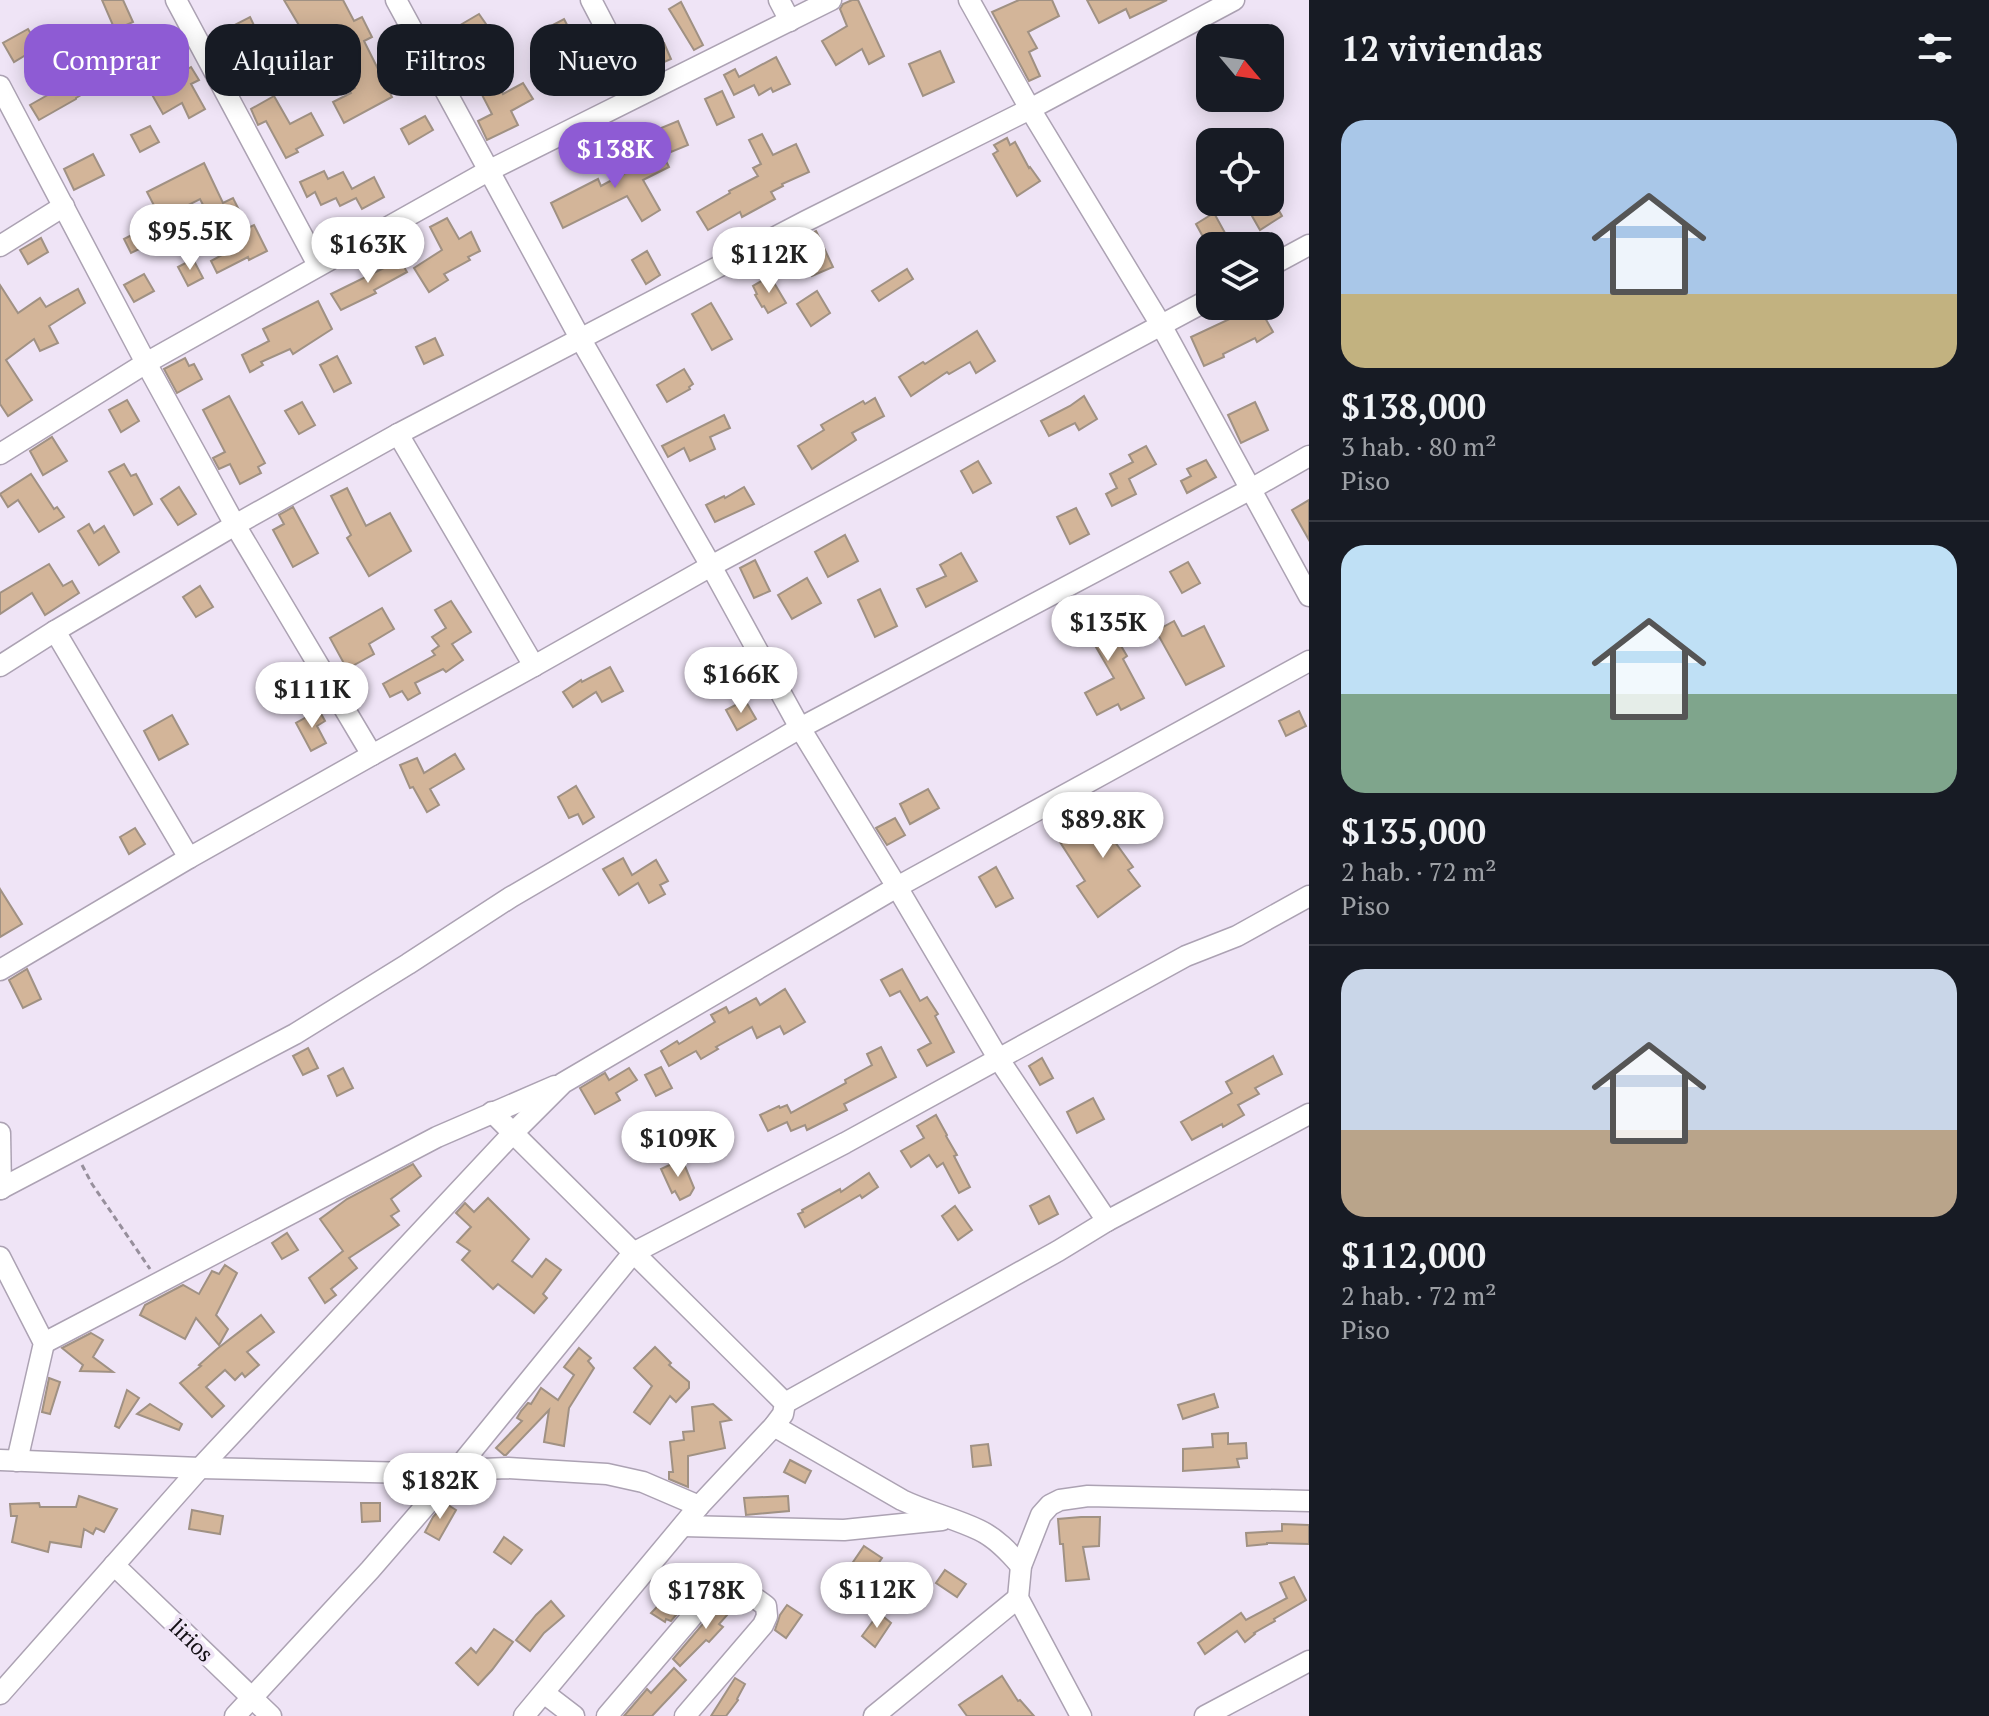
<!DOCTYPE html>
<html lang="es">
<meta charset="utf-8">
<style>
body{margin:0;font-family:"PT Serif",serif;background:#20242c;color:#f1f3f6;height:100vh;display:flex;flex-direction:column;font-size:30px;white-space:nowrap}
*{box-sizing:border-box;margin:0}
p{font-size:26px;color:#9ea1a6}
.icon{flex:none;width:44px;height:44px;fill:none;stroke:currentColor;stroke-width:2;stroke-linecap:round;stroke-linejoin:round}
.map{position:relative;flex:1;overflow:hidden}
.sheet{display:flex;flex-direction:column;background:#171b24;width:680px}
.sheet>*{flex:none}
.top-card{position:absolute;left:24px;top:24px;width:760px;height:72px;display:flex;gap:16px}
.needle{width:52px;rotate:119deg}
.controls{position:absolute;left:1196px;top:24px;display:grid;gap:16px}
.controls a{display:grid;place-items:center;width:88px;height:88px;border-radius:16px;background:#171b24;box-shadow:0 4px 20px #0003;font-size:40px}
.price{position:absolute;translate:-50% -68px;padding:0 18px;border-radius:28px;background:#fff;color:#222;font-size:26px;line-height:52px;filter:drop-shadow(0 2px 4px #0008)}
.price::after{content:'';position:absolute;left:50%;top:48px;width:24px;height:18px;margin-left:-12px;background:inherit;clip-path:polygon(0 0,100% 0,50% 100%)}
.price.active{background:#8e5bd4;color:#fff}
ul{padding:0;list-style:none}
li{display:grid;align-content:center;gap:16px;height:424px;padding:0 32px}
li+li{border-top:2px solid #363941}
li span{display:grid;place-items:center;height:248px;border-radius:24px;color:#555}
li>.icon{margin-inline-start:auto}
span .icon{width:144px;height:144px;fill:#fffc;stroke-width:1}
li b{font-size:34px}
h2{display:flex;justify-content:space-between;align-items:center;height:96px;padding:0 32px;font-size:34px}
.pill{padding:0 28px;border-radius:24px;background:#171b24;box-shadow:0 4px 20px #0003;font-size:28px;line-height:72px}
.pill.active{background:#8e5bd4;color:#fff}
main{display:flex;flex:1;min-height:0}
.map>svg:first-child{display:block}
.building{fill:#d3b599;stroke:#a09183;stroke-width:2}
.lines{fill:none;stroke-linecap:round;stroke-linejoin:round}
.minor-casing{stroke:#aca2b3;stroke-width:23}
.path{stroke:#978f9c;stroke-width:3;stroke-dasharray:6 4;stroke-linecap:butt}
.minor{stroke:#fff;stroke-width:20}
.labels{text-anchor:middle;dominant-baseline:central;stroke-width:8;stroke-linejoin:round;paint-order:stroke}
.street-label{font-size:22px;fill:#141016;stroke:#efe4f6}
</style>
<main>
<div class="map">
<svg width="1309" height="1716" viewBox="0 0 1309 1716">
<rect width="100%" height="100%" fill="#efe4f6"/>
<g class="building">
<path d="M102,0H123L133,22L115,30Z"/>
<path d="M284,0H343L354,21L362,17L372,37L364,41L392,97L344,123L333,102L351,93L350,91L355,88L323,26L306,37Z"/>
<path d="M852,0H858L884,56L869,64L862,49L836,65L822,41L847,26L840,9L843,4Z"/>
<path d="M1019,0H1052L1059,16L1028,32L1037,48L1029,52L1040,76L1029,81L992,12Z"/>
<path d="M1087,0H1167L1130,18L1126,9L1099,23Z"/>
<path d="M681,2L703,45L694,50L669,9Z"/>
<path d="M479,14L488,27L458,45L450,31Z"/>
<path d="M250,17L261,40L272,34L281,50L244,69L225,30Z"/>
<path d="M564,19L585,59L572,66L551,26Z"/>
<path d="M28,29L39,47L14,62L3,43Z"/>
<path d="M664,43L671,59L653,67L646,51Z"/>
<path d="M940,51L954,82L923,96L909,64Z"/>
<path d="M776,57L790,84L773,92L771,88L759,95L754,85L734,95L724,75L735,69L739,77Z"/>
<path d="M486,60L503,94L523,83L533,99L511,111L518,125L487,140L478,121L492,114L479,89L471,92L461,72Z"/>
<path d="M138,64L149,82L132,92L121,74Z"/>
<path d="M191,67L199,80L191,84L205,109L189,118L182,103L163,114L150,91Z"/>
<path d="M81,79L88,91L76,98V99L39,120L30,105L69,83L70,86Z"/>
<path d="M722,91L734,117L717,125L705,99Z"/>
<path d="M274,96L290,124L311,113L323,135L296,149L298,152L286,158L266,121L258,125L251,109Z"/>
<path d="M425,116L433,130L409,144L401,129Z"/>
<path d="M678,121L688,145L671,152L661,128Z"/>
<path d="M150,126L159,142L140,152L131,135Z"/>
<path d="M762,134L773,155L796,144L809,172L782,184L783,186L771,192L775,199L742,217L740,212L708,230L697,212L730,193L729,191L758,176L753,168L761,164L749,140Z"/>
<path d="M1007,138L1010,145L1015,142L1029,168L1030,167L1040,181L1017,196L993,154L998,151L994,145Z"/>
<path d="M640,144L645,154L659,147L669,167L643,180L660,210L642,221L627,196L563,228L551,203L598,179L601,186L636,167L628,149Z"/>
<path d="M93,154L104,175L74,190L64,169Z"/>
<path d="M204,163L223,203L233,198L248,228L254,225L267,251L249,260L248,257L217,273L211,261L242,244L227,216L213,224L200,199L161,219L147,192Z"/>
<path d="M324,171L328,179L343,172L352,189L374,177L384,197L362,209L356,198L340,206L336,198L321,205L315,192L307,197L300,182Z"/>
<path d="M1244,202H1274L1282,216L1260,230Z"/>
<path d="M1214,213L1230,242L1222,246H1208L1196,224Z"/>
<path d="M447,218L459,239L471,232L480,251L468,257L470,260L444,274L448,280L429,292L414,268L442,250L430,227Z"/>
<path d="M149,226L156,241L131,253L124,239Z"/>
<path d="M816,231L833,267L812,276L796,241Z"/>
<path d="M41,238L48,252L28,264L20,250Z"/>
<path d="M647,251L660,275L646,284L632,260Z"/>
<path d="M193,259L203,278L188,286L178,267Z"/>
<path d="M400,260L407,272L374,290L376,293L341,310L331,294Z"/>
<path d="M907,269L913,279L879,301L872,291Z"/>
<path d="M144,274L154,291L134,302L124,285Z"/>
<path d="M770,276L786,303L768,313L764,306L762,307L755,295L757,294L753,286Z"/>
<path d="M0,285L18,313L40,298L46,307L78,289L85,303L49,326L58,343L40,351L34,339L6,360L32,400L8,416L0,404Z"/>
<path d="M817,291L830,313L811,326L797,304Z"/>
<path d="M318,301L332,329L293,354L290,349L261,362L263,365L250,372L242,355L269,341L263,329Z"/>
<path d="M711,303L732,339L712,350L692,314Z"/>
<path d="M1259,307L1273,332L1257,342L1255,338L1223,354L1224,357L1204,366L1191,337L1238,315L1240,318Z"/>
<path d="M977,331L995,361L976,373L970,362L949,374L947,372L911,396L899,377L923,362L925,364Z"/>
<path d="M435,338L443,355L424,364L416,347Z"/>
<path d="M337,356L351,383L334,392L320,365Z"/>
<path d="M185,358L189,366L194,364L202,379L177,393L164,369Z"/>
<path d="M684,369L693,384L689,387L690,389L667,402L657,385Z"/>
<path d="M229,396L265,463L258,467L261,473L240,484L230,464L219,469L213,458L225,452L203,410Z"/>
<path d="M1084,396L1097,419L1079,430L1075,423L1049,436L1041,421L1070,406Z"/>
<path d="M875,398L884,416L852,433L856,440L812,469L798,446L824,430L821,425L863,401L865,404Z"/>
<path d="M127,400L139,421L121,432L109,410Z"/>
<path d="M302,402L315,425L299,434L285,411Z"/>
<path d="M1255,402L1268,430L1241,443L1228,415Z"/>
<path d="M724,415L730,428L710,437L715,449L690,461L684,448L668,457L662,446Z"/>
<path d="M52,437L67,461L43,475L30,451Z"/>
<path d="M1146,446L1156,464L1129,479L1136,494L1112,506L1106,494L1117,488L1110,474L1133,462L1129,455Z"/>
<path d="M1206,460L1216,477L1187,493L1181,481L1191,476L1187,469Z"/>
<path d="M978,461L991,483L973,493L961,471Z"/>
<path d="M124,464L131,476L136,474L152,504L134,515L109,472Z"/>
<path d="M31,474L54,509L57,507L64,517L39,532L18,500L8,507L0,494Z"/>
<path d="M179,487L196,514L178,525L161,499Z"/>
<path d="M744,487L754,504L715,522L706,505L724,496L725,498Z"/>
<path d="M347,488L366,526L390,513L411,551L369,576L347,538L351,535L331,496Z"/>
<path d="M1309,500V540L1292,510Z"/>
<path d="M293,507L318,553L293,567L273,530L284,524L279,515Z"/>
<path d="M1076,508L1089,534L1070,544L1057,517Z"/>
<path d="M89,524L94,533L104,526L119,552L99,565L78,531Z"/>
<path d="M845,535L858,561L828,577L815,552Z"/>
<path d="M961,553L977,581L926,607L917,589L946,576L940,565Z"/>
<path d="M755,560L770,591L754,598L740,568Z"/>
<path d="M1188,562L1200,583L1182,593L1170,572Z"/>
<path d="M49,564L63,586L72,581L79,593L45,615L32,593L0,614V593Z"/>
<path d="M807,578L821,603L792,619L778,595Z"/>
<path d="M200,586L213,607L196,617L183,597Z"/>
<path d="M880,589L897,626L875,637L858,600Z"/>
<path d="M451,601L471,632L452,644L463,660L446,672L443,669L415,683L420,693L408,700L402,691L390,697L383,684L435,655L432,651L439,646L432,637L446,628L435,610Z"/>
<path d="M1095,602L1127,656L1123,659L1144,698L1121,710L1118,704L1097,715L1085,693L1114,678L1093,642L1091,644L1073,615Z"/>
<path d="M382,608L394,629L369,644L374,654L347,669L330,638Z"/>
<path d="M1174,621L1182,636H1184L1204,626L1224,666L1186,685L1156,631Z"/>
<path d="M610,667L623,691L602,702L596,692L573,707L563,692L581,680L582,682Z"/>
<path d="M745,700L756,719L737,730L726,710Z"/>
<path d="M319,710L325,721L317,726L326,743L311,751L296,723Z"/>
<path d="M1299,711L1306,726L1286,736L1279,721Z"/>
<path d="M172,715L188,744L159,760L144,731Z"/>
<path d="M455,754L464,769L430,789L439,805L427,812L413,787L410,788L400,765L417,758L424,773Z"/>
<path d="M576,786L594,817L583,824L578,814L569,818L558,797Z"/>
<path d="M928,789L939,808L910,824L900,804Z"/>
<path d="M1125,805L1139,825L1115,842L1133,867L1128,870L1140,886L1098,917L1077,886L1085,881L1058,839L1082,823L1087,830Z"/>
<path d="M895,818L905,835L887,845L876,828Z"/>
<path d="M135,828L145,844L129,854L120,837Z"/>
<path d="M623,858L632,875L656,860L668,881L660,885L665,894L649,903L638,883L619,895L603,869Z"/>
<path d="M996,867L1013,898L996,907L979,877Z"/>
<path d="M0,889L22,924L0,937Z"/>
<path d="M27,969L41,999L23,1008L9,980Z"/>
<path d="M902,969L920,1001L927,997L938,1014L935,1016L954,1052L927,1066L918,1050L931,1043L900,991L890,996L881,980Z"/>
<path d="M785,989L805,1022L784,1034L780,1026L757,1038L752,1027L716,1047L718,1049L701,1059L696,1051L669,1066L661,1051L677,1041L679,1044L715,1022L711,1015L726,1007L729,1013L756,998L760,1005Z"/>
<path d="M881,1047L896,1077L844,1104L847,1110L807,1130L805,1125L791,1131L787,1122L768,1131L760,1115L779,1106L780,1108L787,1105L791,1113L846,1083L845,1080L872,1065L867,1054Z"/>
<path d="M308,1048L318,1068L303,1075L293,1056Z"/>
<path d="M1273,1056L1282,1074L1255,1088L1259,1094L1238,1105L1244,1115L1223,1127L1222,1124L1192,1140L1181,1122L1232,1093L1226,1082Z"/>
<path d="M1042,1058L1053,1078L1040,1085L1029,1066Z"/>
<path d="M661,1067L672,1088L656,1096L645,1075Z"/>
<path d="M343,1068L353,1088L337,1096L328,1076Z"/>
<path d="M629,1068L637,1080L616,1093L620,1100L595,1114L580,1088L605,1073L609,1080Z"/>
<path d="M1093,1098L1104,1119L1077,1133L1067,1112Z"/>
<path d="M936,1115L947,1135L946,1136L957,1155L954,1156L970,1187L959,1193L943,1163L937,1167L929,1155L911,1167L901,1151L924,1138L917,1126Z"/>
<path d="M682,1159L694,1188L690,1195L680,1200L675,1191L672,1193L661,1169Z"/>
<path d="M413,1164L421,1176L391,1199L399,1211L391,1216L399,1225L349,1258L357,1268L331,1289L336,1295L325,1303L309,1278L343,1251L320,1219L347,1199Z"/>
<path d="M869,1173L878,1187L862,1198L860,1195L805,1227L798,1214L803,1212L802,1210L840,1189L841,1192Z"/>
<path d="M1049,1196L1058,1214L1039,1224L1030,1206Z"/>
<path d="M488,1198L529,1239L512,1261L532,1277L546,1259L561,1270L543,1294L547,1298L534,1313L498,1284L493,1289L462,1260L470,1251L457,1242L471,1227L456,1213L465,1203L474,1212Z"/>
<path d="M955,1206L972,1230L958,1240L942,1216Z"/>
<path d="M287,1233L298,1250L282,1259L272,1243Z"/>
<path d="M225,1265L237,1273L216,1315L228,1329L219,1345L196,1318L185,1339L140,1315L145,1305L183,1285L199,1294L212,1271L219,1274Z"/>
<path d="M261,1315L274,1332L247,1352L259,1365L245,1377L242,1373L235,1380L225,1370L206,1387L224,1406L212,1417L180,1383L201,1366L199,1365L217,1349Z"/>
<path d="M91,1333L103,1340L93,1357L113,1372L80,1371L83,1365L62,1348Z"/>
<path d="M655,1347L671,1363L669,1365L689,1382V1388L676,1402L670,1396L650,1424L634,1412L652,1386L634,1368Z"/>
<path d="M579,1348L591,1358L588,1361L594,1368L569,1408L564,1446L544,1442L549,1410L506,1455H504L496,1448L522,1421L517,1418L521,1411L528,1403L531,1404L541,1388L558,1400L574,1375L564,1367Z"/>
<path d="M49,1378L60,1382L50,1414L42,1412Z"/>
<path d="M127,1390L139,1398L119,1428L115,1426Z"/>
<path d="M1214,1394L1218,1407L1183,1419L1178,1405Z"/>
<path d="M150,1404L182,1424L179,1430L137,1414Z"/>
<path d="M713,1404L731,1420L720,1422L725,1448L688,1456V1487L669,1479V1472H673L670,1442L684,1440L683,1432L694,1431L692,1407Z"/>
<path d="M1228,1433V1444L1246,1443L1247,1458L1237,1459L1239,1467L1183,1471V1449L1213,1447L1212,1434Z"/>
<path d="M988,1444L991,1465L973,1467L971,1446Z"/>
<path d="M790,1460L811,1471L805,1483L784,1472Z"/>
<path d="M79,1496L117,1509L104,1532L96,1528L93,1534L84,1529L81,1547L50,1542L48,1552L12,1542L17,1516H11L10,1504L39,1503L40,1507H76Z"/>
<path d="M788,1496L789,1511L746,1515L744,1498Z"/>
<path d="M361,1503H380V1521L362,1522Z"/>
<path d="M445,1503L456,1510L439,1540L425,1532L433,1517Z"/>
<path d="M192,1510L223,1516L220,1534L189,1529Z"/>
<path d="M1081,1517H1100L1099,1546L1083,1547L1089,1579L1066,1581L1063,1544H1060L1058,1519Z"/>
<path d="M1282,1524L1309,1525V1544L1267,1543V1544L1247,1546L1246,1533L1282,1531Z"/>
<path d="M504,1537L522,1550L511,1564L494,1552Z"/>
<path d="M864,1546L882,1558L867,1580L849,1568Z"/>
<path d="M945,1570L966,1584L957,1597L936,1583Z"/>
<path d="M1294,1577L1306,1600L1274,1619L1275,1621L1254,1633L1255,1634L1245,1642L1237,1631L1205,1654L1198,1643L1241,1613L1246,1620L1287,1598L1280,1583Z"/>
<path d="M680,1583L693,1595L671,1621L666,1619L665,1622L651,1613Z"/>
<path d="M724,1599L733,1601L737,1604L719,1624L723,1627L709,1642L706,1640L680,1666L673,1659Z"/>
<path d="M551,1601L564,1616L544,1633L530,1651L516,1640L536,1615Z"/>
<path d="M787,1605L802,1615L786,1638L775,1630L780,1615Z"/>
<path d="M879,1613L891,1623L875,1647L862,1636Z"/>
<path d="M494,1629L513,1642L492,1670L478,1685L456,1663L471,1648L476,1653Z"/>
<path d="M674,1668L686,1680L652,1716H624L647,1689L651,1693Z"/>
<path d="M1002,1676L1018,1701L1020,1700L1034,1716H967L959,1705Z"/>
<path d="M735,1678L745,1684L737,1699L738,1700L726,1716H711Z"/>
</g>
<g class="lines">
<g class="minor-casing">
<g id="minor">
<path d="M176,0L318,265"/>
<path d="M396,0L580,338L711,566L800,728L897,887L998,1058L1107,1221L1058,1251L785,1403"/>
<path d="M591,0L640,94"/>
<path d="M779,0L790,21"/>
<path d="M969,0L1030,109L1161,325L1309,596"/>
<path d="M0,86L146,363L235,525L372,755L534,666L711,566L1210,299"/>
<path d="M0,246L64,206"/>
<path d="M1270,266L1309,245"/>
<path d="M398,434L534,666"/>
<path d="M0,454L146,363L488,171L831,0"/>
<path d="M55,631L189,858"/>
<path d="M0,666L55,631L235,525L398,434L806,221L1030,109L1234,0"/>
<path d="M0,970L189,858L372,755"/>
<path d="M492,1112L513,1133L563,1083L897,887L1309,661"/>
<path d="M0,1133L1,1189"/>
<path d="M0,1189L295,1034L408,964L511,897L800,728L1251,489L1309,456"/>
<path d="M1107,1221L1309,1114"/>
<path d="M0,1257L44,1343L17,1461"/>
<path d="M44,1343L437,1137L555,1086"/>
<path d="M774,1426L902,1500C927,1512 954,1518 979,1530C996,1538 1009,1552 1021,1566"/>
<path d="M0,1460L200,1468L453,1474L482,1469L508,1468L607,1474L643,1482L699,1506"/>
<path d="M683,1526L844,1530L942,1520"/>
<path d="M114,1565L271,1716"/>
<path d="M544,1693L574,1716"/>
<path d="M0,1694L200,1468L513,1133L785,1403L783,1414L774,1426L699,1506L524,1716"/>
<path d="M235,1716L370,1570L453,1474L633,1253L845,1143L1186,956L1237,936L1309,896"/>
<path d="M607,1716L718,1586C741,1586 748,1593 766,1606L767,1616L763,1625L685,1716"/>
<path d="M874,1716L1018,1598"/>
<path d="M1081,1716L1018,1598L1021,1566L1041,1515L1050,1505L1060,1500L1088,1496L1309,1501"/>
<path d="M1205,1716L1309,1661"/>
</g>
</g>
<path class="path" d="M82,1165L92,1184L150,1269"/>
<use href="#minor" class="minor"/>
</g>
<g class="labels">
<g class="street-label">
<text transform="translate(192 1640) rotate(44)">lirios</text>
</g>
</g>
</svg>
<div class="controls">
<a><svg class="needle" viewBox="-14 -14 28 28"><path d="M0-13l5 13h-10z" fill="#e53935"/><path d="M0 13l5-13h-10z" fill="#9ea1a6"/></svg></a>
<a><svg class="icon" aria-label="locate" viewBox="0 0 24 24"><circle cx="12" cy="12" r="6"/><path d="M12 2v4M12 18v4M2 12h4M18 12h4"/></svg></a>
<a><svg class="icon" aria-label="layers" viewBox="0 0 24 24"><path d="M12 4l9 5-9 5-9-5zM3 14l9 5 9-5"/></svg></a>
</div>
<b class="price active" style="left:615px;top:190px">$138K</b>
<b class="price" style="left:190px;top:272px">$95.5K</b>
<b class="price" style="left:368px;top:285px">$163K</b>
<b class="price" style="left:769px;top:295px">$112K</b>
<b class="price" style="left:1108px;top:663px">$135K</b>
<b class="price" style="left:741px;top:715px">$166K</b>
<b class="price" style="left:312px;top:730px">$111K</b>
<b class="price" style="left:1103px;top:860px">$89.8K</b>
<b class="price" style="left:678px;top:1179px">$109K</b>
<b class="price" style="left:440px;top:1521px">$182K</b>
<b class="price" style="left:877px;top:1630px">$112K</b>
<b class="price" style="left:706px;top:1631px">$178K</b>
<div class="top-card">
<a class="pill active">Comprar</a>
<a class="pill">Alquilar</a>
<a class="pill">Filtros</a>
<a class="pill">Nuevo</a>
</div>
</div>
<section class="sheet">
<h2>12 viviendas<svg class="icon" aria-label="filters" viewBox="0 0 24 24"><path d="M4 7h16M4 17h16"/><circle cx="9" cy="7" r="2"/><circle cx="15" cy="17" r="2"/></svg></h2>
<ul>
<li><span style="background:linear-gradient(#a9c7e8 70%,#c2b280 0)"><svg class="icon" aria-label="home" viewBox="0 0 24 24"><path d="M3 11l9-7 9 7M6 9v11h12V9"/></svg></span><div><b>$138,000</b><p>3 hab. · 80 m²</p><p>Piso</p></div></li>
<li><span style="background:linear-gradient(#bfe0f5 60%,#7fa58c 0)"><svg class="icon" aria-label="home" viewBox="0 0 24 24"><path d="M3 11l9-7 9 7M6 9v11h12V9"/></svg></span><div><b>$135,000</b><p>2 hab. · 72 m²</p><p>Piso</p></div></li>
<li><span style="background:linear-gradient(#c9d6e8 65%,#b9a48a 0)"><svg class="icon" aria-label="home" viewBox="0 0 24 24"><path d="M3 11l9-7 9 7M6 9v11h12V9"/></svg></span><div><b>$112,000</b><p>2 hab. · 72 m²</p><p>Piso</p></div></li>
</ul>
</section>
</main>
